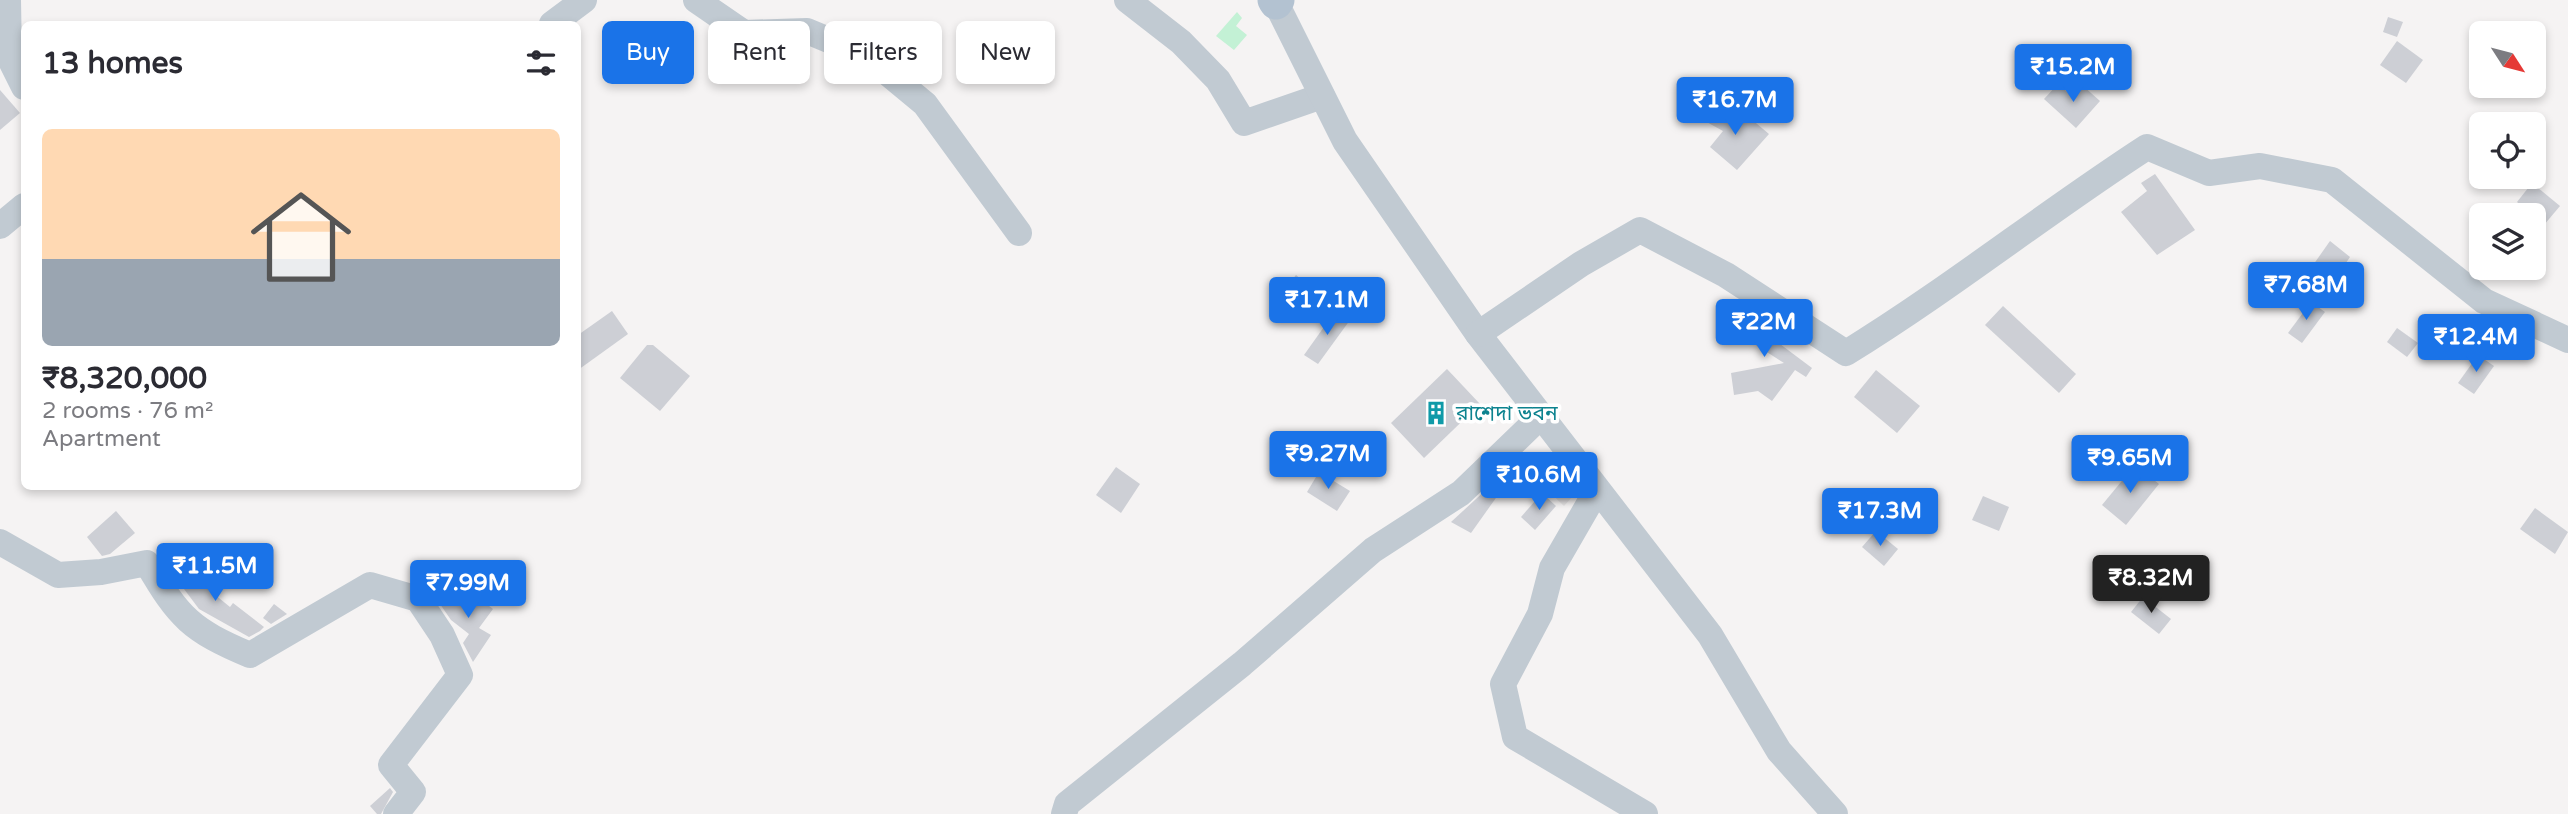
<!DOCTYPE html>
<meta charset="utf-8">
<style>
body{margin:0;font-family:"Varela Round","Noto Sans Bengali",sans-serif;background:#f7f7f7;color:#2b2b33;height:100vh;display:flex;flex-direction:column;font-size:26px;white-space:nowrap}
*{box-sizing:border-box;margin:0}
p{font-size:23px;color:#7c7c81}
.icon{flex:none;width:38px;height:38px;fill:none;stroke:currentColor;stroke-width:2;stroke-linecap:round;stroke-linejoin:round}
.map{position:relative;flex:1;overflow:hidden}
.sheet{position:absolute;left:21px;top:21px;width:560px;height:469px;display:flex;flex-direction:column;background:#fff;border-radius:10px;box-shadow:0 4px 10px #0003}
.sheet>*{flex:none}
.top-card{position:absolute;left:602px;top:21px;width:665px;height:63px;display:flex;gap:14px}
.needle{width:46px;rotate:126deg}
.buttons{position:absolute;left:2469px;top:21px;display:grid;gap:14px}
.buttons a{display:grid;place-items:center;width:77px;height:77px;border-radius:10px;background:#fff;box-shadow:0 4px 10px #0003;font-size:35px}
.price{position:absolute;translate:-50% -60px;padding:0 16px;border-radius:7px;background:#1a73e8;color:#fff;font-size:23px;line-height:46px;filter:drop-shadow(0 2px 4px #0008)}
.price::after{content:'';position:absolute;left:50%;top:42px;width:21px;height:16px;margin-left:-10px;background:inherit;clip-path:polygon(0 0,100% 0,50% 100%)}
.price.current{background:#222;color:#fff}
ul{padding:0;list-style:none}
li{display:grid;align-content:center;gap:14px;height:371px;padding:0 21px}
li+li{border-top:2px solid #e1e1e2}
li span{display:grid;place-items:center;height:217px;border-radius:10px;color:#555}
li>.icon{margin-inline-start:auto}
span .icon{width:126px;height:126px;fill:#fffc;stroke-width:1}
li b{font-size:30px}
h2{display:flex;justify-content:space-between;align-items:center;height:84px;padding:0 21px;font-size:30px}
.tag{padding:0 24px;border-radius:10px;background:#fff;box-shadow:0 4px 10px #0003;font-size:24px;line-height:63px}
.tag.current{background:#1a73e8;color:#fff}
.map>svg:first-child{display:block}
.education{fill:#e6e4e5}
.green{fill:#c3f1d5}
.building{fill:#cdcfd5}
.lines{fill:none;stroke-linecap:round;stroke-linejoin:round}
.minor{stroke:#c1cad2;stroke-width:26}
.major{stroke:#b3c2d1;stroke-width:33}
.labels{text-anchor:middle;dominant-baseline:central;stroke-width:7;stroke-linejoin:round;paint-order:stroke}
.culture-label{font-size:21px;fill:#0d838f;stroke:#fff;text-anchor:start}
</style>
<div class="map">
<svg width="2568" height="814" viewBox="0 0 2568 814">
<rect width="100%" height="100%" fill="#f5f3f3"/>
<path class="education" d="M1557,466L1580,488L1564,506L1541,484Z"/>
<path class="green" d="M1237,12L1242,18L1236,26L1247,35L1234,50L1216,36Z"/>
<g class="building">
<path d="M2388,17L2403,22L2397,37L2383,32Z"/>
<path d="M2397,41L2423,60L2406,83L2380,65Z"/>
<path d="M2058,84L2072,96L2082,85L2100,101L2076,128L2044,99Z"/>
<path d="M0,90L20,113L0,130Z"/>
<path d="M1711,106L1737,121L1744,113L1769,134L1737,170L1710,147L1723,131L1703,120Z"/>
<path d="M2155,174L2195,230L2157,255L2121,212L2147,191L2141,183Z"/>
<path d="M2532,183L2560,206L2544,225L2517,202Z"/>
<path d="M2330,241L2350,257L2332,283L2311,268Z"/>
<path d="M1296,275L1314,290L1301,306L1283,291Z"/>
<path d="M2311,302L2325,312L2302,343L2288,333Z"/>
<path d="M2003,306L2076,374L2059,393L1985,325Z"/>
<path d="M1336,310L1350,320L1318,364L1304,355Z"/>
<path d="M1732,310L1748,319L1753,311L1770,322L1764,332L1812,368L1806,377L1795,370L1772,401L1758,391L1734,395L1731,373L1784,363L1725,325Z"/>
<path d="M612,311L628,334L578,370V335Z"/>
<path d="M2397,328L2418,343L2407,357L2387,342Z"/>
<path d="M647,345H653L690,376L660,411L620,378Z"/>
<path d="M2478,355L2494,366L2474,394L2458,383Z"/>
<path d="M1447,369L1480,404L1424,458L1391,423Z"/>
<path d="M1876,370L1920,406L1897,433L1854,397Z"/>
<path d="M1308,434L1327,448L1312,468L1294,455Z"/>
<path d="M2135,465L2159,484L2126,525L2102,505Z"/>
<path d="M1116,467L1140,484L1121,513L1096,495Z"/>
<path d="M1319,472L1350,491L1337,511L1307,492Z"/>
<path d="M1501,476L1508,481L1471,533L1451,522Z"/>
<path d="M1542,493L1556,506L1535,530L1521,517Z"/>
<path d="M1983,496L2009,507L1999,531L1972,520Z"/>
<path d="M2535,508L2568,532L2555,554L2520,529Z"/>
<path d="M116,511L135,533L110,554L102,556L87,537Z"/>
<path d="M1876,531L1898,549L1884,566L1862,547Z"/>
<path d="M191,560L199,571L192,576L230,607L233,603L264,627L260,631L249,637L199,609L172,573Z"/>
<path d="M453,590L470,604L476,596L493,609L479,628L491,635L473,662L463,643L469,634L451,620L431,591L446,600Z"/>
<path d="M2143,597L2171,619L2159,634L2131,612Z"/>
<path d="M274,604L287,614L271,624L263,618Z"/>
<path d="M390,788L393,792L381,814H377L370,806Z"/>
</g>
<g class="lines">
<g class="minor">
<path d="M8,0L9,57L24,87"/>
<path d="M696,0L744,33L807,31L867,56L925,104L1019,233"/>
<path d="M1127,0L1181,42L1218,80L1244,123L1322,96"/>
<path d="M1276,3L1345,141L1478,334L1710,635L1779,751L1835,814"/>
<path d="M552,24L584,0"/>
<path d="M0,226L24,206"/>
<path d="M1478,334L1581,264L1640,230L1726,275L1846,353C1950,289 2045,213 2147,147L2209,173L2260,166L2332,180L2484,301L2568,340"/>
<path d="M1597,490L1552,568L1540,614L1503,684L1515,737L1645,814"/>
<path d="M0,542L58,575L101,572L147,563C179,618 191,630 250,655L370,585L418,599L442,635L460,675L391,765L413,792L396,814"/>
<path d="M1064,814L1067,804L1242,664L1373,550L1461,493L1540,417"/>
</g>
<path class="major" d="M1274,0L1276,3L1278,0"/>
</g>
<defs>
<g id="building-bare" transform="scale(1.89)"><path d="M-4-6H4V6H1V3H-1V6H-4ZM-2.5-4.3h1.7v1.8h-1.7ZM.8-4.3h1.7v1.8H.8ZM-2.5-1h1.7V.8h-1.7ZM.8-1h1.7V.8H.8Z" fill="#0f9aa8" stroke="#fff" stroke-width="2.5" paint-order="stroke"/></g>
</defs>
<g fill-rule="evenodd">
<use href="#building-bare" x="1436" y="413"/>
</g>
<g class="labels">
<g class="culture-label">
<text x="1456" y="413">রাশেদা ভবন</text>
</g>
</g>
</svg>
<div class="buttons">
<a><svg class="needle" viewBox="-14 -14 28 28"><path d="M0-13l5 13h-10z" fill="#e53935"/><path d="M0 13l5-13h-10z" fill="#7c7c81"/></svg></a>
<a><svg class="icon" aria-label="locate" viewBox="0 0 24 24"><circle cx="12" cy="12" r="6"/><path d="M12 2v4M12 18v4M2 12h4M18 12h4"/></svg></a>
<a><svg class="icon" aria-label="layers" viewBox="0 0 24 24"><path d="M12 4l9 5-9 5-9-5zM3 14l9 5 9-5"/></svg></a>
</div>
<b class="price" style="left:2073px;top:104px">₹15.2M</b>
<b class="price" style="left:1735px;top:137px">₹16.7M</b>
<b class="price" style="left:2306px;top:322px">₹7.68M</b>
<b class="price" style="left:1327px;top:337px">₹17.1M</b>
<b class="price" style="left:1764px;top:359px">₹22M</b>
<b class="price" style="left:2476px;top:374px">₹12.4M</b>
<b class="price" style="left:1328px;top:491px">₹9.27M</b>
<b class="price" style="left:2130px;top:495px">₹9.65M</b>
<b class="price" style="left:1539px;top:512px">₹10.6M</b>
<b class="price" style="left:1880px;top:548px">₹17.3M</b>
<b class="price" style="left:215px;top:603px">₹11.5M</b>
<b class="price current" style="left:2151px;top:615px">₹8.32M</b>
<b class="price" style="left:468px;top:620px">₹7.99M</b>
<div class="top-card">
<a class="tag current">Buy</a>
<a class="tag">Rent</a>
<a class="tag">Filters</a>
<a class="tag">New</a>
</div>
<section class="sheet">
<h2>13 homes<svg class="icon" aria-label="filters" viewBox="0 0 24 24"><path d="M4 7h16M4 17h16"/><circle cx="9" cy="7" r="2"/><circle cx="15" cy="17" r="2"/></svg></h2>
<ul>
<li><span style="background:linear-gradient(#ffd9b3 60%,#9aa5b1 0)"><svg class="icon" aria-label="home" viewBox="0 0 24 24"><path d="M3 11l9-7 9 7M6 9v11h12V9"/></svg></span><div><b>₹8,320,000</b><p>2 rooms · 76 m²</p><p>Apartment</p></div></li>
</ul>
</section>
</div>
